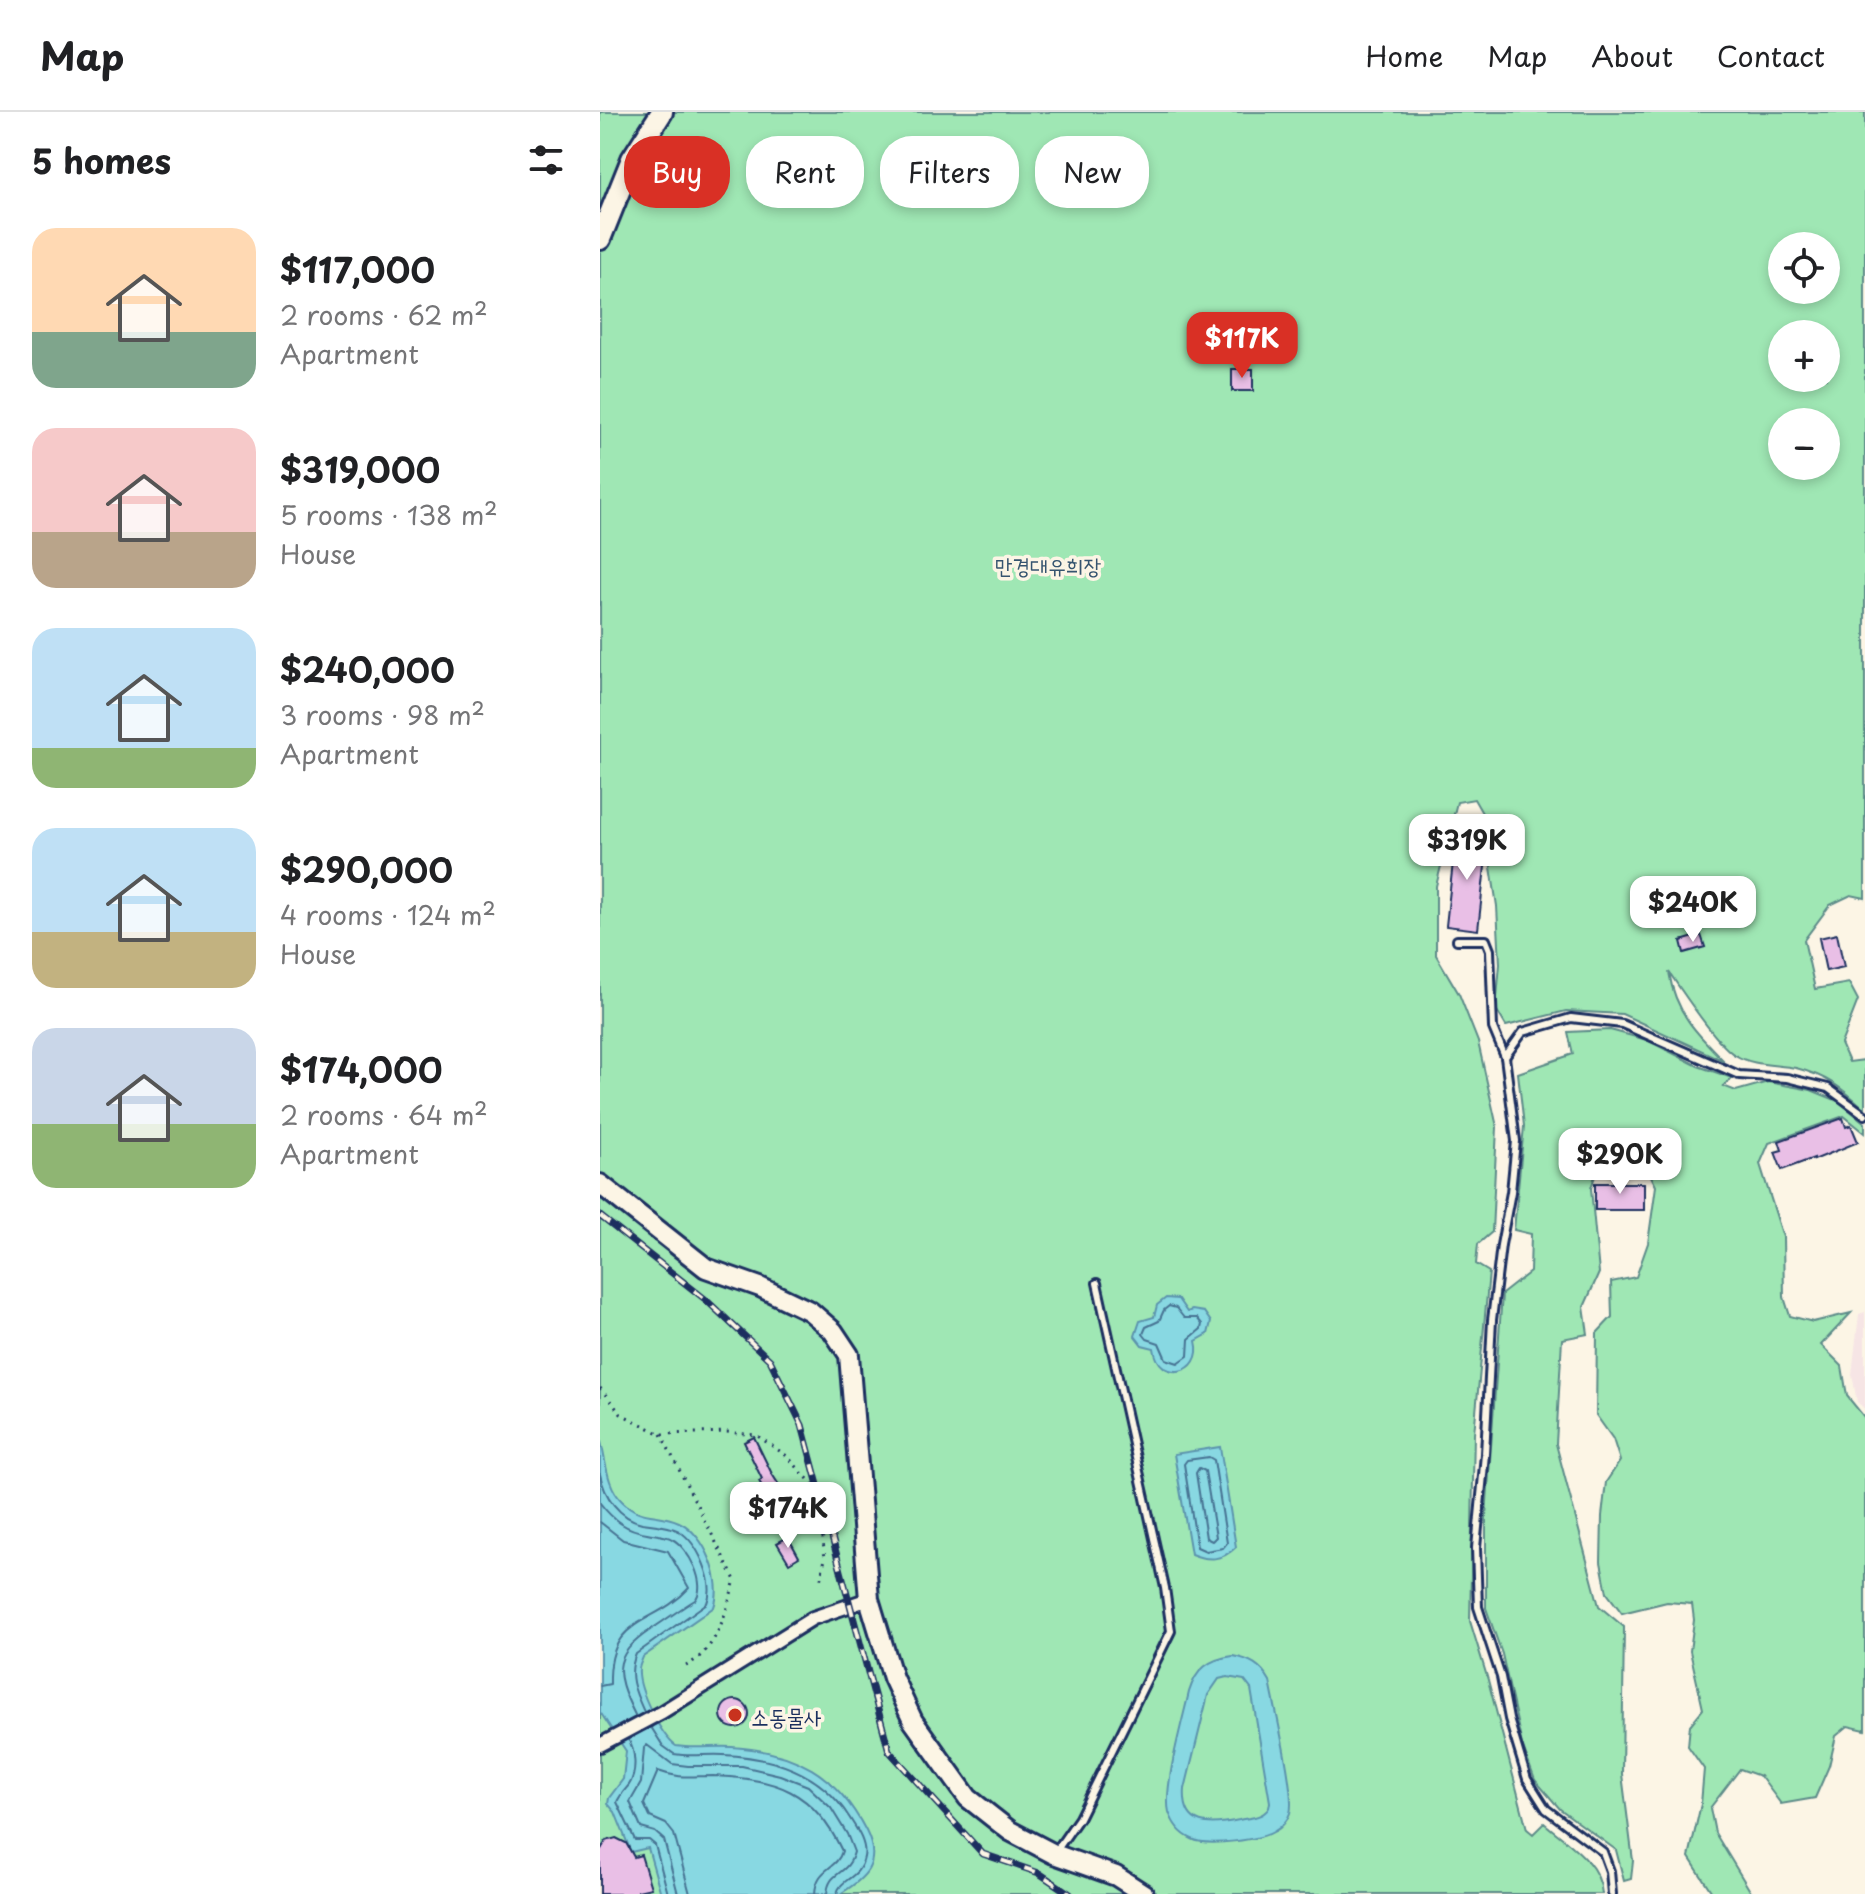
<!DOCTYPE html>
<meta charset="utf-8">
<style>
body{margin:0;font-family:"Playpen Sans","Poor Story",sans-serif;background:#f6f6f6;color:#202124;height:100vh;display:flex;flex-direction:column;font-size:30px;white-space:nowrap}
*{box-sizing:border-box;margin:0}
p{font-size:26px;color:#757577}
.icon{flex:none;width:44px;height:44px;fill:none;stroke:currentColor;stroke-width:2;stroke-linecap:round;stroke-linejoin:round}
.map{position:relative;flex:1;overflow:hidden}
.details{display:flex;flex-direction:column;background:#fff;width:600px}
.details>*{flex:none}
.hud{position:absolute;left:24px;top:24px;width:760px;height:72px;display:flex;gap:16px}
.controls{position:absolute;left:1168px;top:120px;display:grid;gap:16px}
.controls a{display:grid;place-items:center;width:72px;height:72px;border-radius:50%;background:#fff;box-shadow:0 4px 12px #0003;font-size:40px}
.price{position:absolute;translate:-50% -68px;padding:0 18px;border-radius:16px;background:#fff;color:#222;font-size:26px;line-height:52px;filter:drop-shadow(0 2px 4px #0008)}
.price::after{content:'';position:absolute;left:50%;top:48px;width:24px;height:18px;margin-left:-12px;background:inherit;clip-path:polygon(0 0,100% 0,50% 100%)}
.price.current{background:#d93025;color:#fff}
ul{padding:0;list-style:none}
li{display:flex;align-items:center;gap:24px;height:200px;padding:0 32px}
li span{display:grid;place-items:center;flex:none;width:224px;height:160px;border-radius:24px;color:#555}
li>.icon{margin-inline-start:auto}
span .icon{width:96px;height:96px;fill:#fffc;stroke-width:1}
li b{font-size:34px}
h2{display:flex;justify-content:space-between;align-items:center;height:96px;padding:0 32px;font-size:34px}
.pill{padding:0 28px;border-radius:32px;background:#fff;box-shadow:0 4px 12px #0003;font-size:28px;line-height:72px}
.pill.current{background:#d93025;color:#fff}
header{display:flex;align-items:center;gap:48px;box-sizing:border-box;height:112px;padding:0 40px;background:#fff;border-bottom:2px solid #e0e0e0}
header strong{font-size:38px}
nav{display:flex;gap:44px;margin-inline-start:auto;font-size:28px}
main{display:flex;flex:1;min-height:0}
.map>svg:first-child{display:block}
.built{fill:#f6e5e5}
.green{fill:#9fe7b4;stroke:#5d8b89;stroke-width:2;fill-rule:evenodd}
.water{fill:#88d8e2;stroke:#5c94ad;stroke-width:2;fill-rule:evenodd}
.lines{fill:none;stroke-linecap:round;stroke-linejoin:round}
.shore{stroke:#477393;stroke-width:2}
.building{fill:#e9bfe6;stroke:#1b2f5e;stroke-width:2}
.lane-casing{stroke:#1b2f5e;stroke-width:12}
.street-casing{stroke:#1b2f5e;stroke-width:18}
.secondary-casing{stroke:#1b2f5e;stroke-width:24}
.primary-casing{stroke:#1b2f5e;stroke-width:26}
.path{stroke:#1b2f5e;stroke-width:3;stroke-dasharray:2 6;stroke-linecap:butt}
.lane{stroke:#fcf5e5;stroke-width:6}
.street{stroke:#fcf5e5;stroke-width:12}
.secondary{stroke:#fcf5e5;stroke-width:18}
.primary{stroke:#fcf5e5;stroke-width:20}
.rail-casing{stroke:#1b2f5e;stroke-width:7}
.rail{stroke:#fcf5e5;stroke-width:4;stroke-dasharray:12;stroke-linecap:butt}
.poi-dot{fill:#c8321e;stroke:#fcf5e5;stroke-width:3}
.labels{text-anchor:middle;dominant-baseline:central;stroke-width:7;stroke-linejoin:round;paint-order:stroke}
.park-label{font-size:22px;fill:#35546f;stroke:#fcf5e5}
.poi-label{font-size:22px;fill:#1b2f5e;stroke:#fcf5e5;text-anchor:start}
</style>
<header>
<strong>Map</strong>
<nav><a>Home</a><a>Map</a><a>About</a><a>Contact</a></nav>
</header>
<main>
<section class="details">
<h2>5 homes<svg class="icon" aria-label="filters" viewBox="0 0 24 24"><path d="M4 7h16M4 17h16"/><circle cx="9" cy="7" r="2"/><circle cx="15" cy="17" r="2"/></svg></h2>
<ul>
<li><span style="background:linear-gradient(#ffd9b3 65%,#7fa58c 0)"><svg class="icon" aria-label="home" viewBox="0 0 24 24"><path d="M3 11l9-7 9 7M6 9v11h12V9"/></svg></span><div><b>$117,000</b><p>2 rooms · 62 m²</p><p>Apartment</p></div></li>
<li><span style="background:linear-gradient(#f6c9c9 65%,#b9a48a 0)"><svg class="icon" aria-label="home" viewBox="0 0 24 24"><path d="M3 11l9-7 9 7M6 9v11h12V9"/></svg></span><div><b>$319,000</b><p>5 rooms · 138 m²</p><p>House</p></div></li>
<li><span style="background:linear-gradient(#bfe0f5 75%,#8fb573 0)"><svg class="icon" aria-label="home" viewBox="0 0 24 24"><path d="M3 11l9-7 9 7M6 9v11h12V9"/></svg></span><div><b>$240,000</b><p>3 rooms · 98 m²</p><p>Apartment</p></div></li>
<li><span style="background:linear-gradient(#bfe0f5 65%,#c2b280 0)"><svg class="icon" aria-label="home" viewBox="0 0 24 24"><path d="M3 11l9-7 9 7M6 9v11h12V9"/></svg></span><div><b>$290,000</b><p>4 rooms · 124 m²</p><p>House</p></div></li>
<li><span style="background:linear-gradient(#c9d6e8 60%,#8fb573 0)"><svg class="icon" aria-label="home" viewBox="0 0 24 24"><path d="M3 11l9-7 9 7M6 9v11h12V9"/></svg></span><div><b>$174,000</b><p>2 rooms · 64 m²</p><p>Apartment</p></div></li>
</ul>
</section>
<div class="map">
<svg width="1265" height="1782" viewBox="0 0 1265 1782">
<rect width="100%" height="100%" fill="#fcf5e5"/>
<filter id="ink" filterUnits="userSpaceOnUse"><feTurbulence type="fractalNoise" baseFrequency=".0125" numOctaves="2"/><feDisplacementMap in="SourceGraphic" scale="16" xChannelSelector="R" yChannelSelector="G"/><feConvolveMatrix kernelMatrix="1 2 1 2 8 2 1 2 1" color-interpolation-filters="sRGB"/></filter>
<g filter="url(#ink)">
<path class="built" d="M1265,1200V1297L1257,1290L1252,1262L1259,1202Z"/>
<g class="green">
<path d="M0,0H1265V786L1251,783L1230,793L1204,828L1215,877L1249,871L1258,888L1241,932L1249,950L1265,948V997C1242,976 1227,964 1196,956C1176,952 1153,954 1135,943C1118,934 1081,878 1069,860C1075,900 1097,922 1124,949L1022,902L966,899L906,914L896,897L900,852L897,794L889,742L890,715L874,687L857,690L836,774V843L859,882L878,930L897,1015L892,1120L878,1132L876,1152L889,1160L874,1322L870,1509L888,1568L927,1717L933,1722L944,1711C967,1731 1000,1750 1002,1782H0ZM1182,134H1226V178H1182ZM1182,222H1226V266H1182ZM1182,310H1226V354H1182Z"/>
<path d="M1010,918L1047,928L1098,954L1132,966L1123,974L1136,979L1168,970L1211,978L1238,989L1265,1011V1021L1244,1004L1169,1031L1160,1052L1183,1125L1184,1185L1190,1204L1213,1210L1251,1201L1221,1233L1242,1254L1247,1284L1265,1306V1618L1248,1614L1236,1624L1229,1654L1215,1686L1181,1692L1160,1664L1140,1657L1110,1696L1115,1721L1152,1782H1113L1089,1745L1101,1692L1104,1657L1088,1634L1090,1613L1103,1597L1090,1539L1094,1508L1092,1492L1067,1490L1022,1501L1007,1481L1001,1450L1002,1404L1006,1370L1020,1349L1013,1327L996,1303L997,1221L1012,1205L1011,1170L1036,1165L1048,1131L1056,1074L1050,1062L1002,1057L995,1064L991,1076L999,1161L984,1195L988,1222L962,1227L956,1332L999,1494L1024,1515L1022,1662L1033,1749L1031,1767L1024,1769L1016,1738L960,1697L935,1668L922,1633L902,1542L886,1496V1404L902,1182L930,1160L931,1122L914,1118L924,1014L918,961L973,942L968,920Z"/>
</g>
<g class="water">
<path d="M566,1186L578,1187L587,1200L592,1198L604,1200L611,1210L608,1222L596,1229C605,1263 558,1272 554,1236L542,1233L535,1224L540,1209L554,1205L557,1193Z"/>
<path d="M0,1326C6,1347 6,1374 22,1389C41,1408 58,1400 79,1410C105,1422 124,1469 114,1495L43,1545C42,1548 39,1554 39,1557C37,1576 61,1624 76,1634C94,1637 113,1634 132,1635C195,1639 237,1662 266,1719C282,1751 266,1766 240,1782H61L48,1736L31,1740L15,1700L8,1692L9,1686L23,1667L26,1639L0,1600Z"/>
<path d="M620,1335L636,1435C622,1449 608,1449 591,1442L574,1342Z"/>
<path d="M633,1544C650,1547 661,1553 670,1569C674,1593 696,1683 690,1701C688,1708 681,1716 675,1719C661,1728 607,1735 592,1727C581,1722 573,1712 569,1700C563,1676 583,1607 589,1580C596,1557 609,1547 633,1544ZM627,1565L644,1568L651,1577L670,1690C669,1696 670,1696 664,1701C658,1706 647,1706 639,1708C611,1714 582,1717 585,1677L608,1583L619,1567Z"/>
</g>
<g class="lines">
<g class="shore">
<path d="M569,1194L576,1196L584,1206H597L602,1212L601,1217L589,1227L588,1244L578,1251L566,1247L559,1231L547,1227L543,1222L546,1215L559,1209L564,1198Z"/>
<path d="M609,1345L614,1348L627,1431L623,1436L606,1439L597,1435L584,1352L587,1348Z"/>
<path d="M599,1356L605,1359L616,1425L612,1429L606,1426L596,1361Z"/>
<path d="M0,1362C4,1384 19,1406 42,1411C54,1413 68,1413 79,1419C98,1431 116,1470 107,1491L36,1542C27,1563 35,1580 44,1600"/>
<path d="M0,1391C13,1408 26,1418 47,1421C55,1423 65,1423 72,1427C88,1435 108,1473 95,1488C83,1495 71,1504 59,1512C13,1542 11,1555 36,1605"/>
<path d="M0,1410L23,1428L68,1439L89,1476C54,1515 8,1503 10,1572L0,1574"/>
<path d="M51,1615L63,1634L74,1642C90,1645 106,1642 123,1643C174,1645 221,1660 249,1705C256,1716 267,1731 264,1745C260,1767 239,1767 237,1782"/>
<path d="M28,1627C36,1639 37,1661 29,1673C24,1679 20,1683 17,1690L35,1728H49L55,1733L68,1782"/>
<path d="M78,1782L64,1728L55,1720L41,1716L30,1690L41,1671L44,1636L47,1633L72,1652L88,1654H142L180,1663L208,1674L231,1696L247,1722L254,1740C247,1766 229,1757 227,1782"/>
<path d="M90,1782L74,1722L66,1712L50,1705L44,1692L58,1659C79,1667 91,1664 113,1664C176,1666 214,1679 242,1739C237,1758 216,1755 215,1782"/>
</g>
</g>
<g class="building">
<rect x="632" y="257" width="21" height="22"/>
<path d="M856,723L888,727L878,818L846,814Z"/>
<path d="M1237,822L1244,855L1226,859L1219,826Z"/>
<path d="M1101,823L1105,835L1084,841L1081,829Z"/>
<path d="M1243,1006L1246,1015L1251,1013L1258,1030L1214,1048V1046L1182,1058L1175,1040L1182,1038L1179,1029Z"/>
<rect x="995" y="1071" width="49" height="27"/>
<path d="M154,1325L172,1362L186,1384L172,1392L159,1369L162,1367L144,1330Z"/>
<path d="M188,1425L199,1445L189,1451L177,1431Z"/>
<circle cx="135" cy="1602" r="14"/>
<path d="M16,1726L26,1731L34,1745L41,1743L51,1776L38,1779L39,1782H0V1739L6,1729Z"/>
</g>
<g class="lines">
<g class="lane-casing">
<g id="lane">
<path d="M857,828H886L890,838L893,916L905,945L916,1029L911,1080L901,1133L892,1208L885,1342L876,1436L878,1495L901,1565L909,1607L927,1667L946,1697L1003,1740L1010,1759L1012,1782"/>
<path d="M905,945L923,920L971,906L1022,912L1139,963L1187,966L1228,976L1265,1003"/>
<path d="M456,1739L479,1706L571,1519L565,1476L497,1171"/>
</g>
</g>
<g class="street-casing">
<path id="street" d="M0,1633L62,1600L213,1506L269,1487"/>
</g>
<g class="secondary-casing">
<path id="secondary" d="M0,1072L106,1156L160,1175L210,1199L233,1219L249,1243L269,1487L293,1566L313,1609L368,1686L410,1719L454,1742L516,1764L544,1782"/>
</g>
<g class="primary-casing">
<path id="primary" d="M0,127L32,47L62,0"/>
</g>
<g class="path">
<path d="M0,1276L21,1302L61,1322L126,1320L156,1323L187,1344L217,1377L225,1447L220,1469"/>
<path d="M61,1322L135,1468C125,1501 119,1536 86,1554"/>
</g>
<use href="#lane" class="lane"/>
<use href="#street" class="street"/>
<use href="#secondary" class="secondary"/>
<use href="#primary" class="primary"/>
<g class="rail-casing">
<path id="rail" d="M0,1104L105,1187L170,1248L202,1313L289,1639L383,1742L439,1761L470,1782"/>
</g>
<use href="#rail" class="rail"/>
</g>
</g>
<circle class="poi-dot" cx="135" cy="1603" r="8"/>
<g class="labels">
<g class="park-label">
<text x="448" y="452">만경대유희장</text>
</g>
<g class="poi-label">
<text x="151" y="1603">소동물사</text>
</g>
</g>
</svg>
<div class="controls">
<a><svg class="icon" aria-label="locate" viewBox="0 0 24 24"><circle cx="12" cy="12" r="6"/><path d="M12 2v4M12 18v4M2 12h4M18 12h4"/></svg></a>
<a>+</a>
<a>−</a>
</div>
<b class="price current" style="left:642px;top:268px">$117K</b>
<b class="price" style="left:867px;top:770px">$319K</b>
<b class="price" style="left:1093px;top:832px">$240K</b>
<b class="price" style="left:1020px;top:1084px">$290K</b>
<b class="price" style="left:188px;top:1438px">$174K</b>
<div class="hud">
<a class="pill current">Buy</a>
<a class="pill">Rent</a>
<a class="pill">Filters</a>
<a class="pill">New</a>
</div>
</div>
</main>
